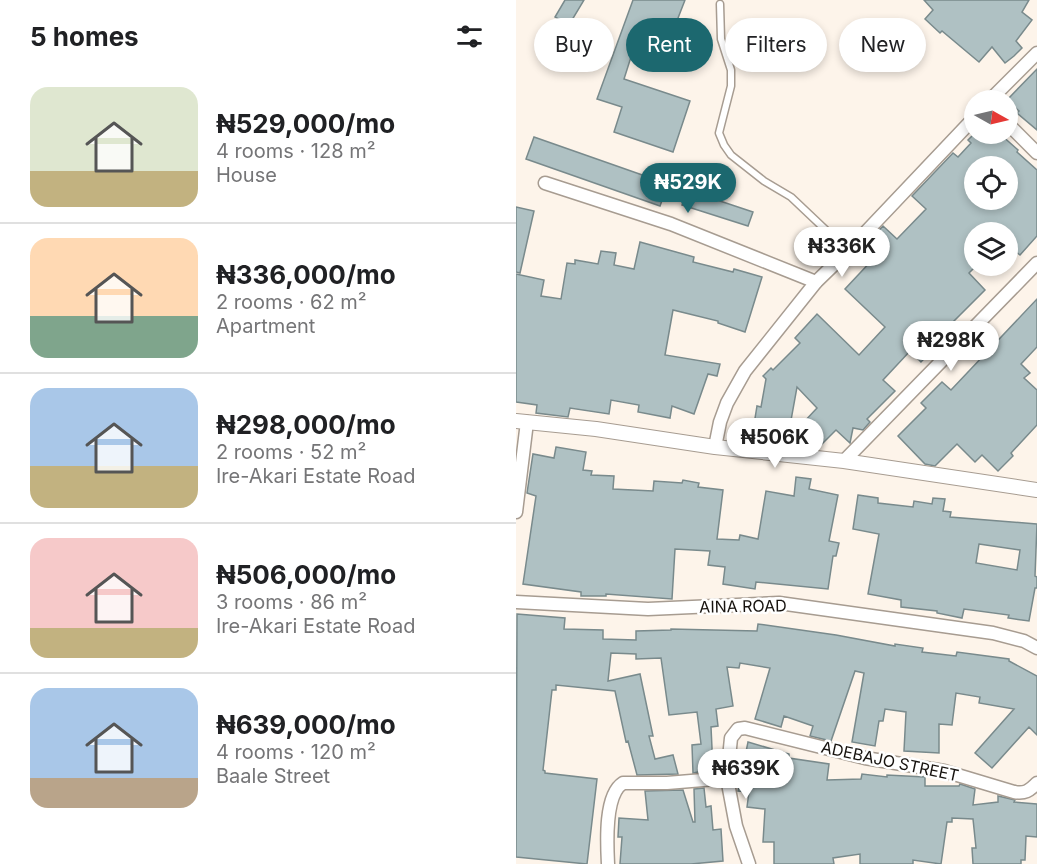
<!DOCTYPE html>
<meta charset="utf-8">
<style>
body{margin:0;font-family:Inter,sans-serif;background:#f6f6f6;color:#202124;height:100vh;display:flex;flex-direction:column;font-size:22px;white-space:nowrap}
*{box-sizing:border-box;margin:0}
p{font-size:20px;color:#757577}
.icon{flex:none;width:33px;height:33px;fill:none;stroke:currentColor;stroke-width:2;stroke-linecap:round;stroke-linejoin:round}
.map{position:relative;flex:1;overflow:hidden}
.sheet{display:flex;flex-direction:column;background:#fff;width:516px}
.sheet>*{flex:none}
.hud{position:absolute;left:18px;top:18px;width:412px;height:54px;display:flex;gap:12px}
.needle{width:39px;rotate:98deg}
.controls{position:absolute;left:448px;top:90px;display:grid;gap:12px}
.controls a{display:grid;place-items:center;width:54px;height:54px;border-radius:50%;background:#fff;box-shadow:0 3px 9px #0003;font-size:30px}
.price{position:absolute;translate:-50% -51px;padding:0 14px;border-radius:21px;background:#fff;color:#222;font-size:20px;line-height:39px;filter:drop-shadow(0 2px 3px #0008)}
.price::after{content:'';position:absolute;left:50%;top:36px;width:18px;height:14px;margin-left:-9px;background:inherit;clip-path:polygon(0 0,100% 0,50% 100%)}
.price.active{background:#1c686f;color:#fff}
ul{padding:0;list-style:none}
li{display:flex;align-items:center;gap:18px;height:150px;padding:0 30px}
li+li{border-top:2px solid #e0e0e0}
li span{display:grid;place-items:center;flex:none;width:168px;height:120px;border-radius:18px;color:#555}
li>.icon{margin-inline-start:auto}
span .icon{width:72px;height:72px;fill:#fffc;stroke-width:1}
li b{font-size:26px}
h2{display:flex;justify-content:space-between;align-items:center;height:72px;padding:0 30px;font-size:26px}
.tag{padding:0 21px;border-radius:27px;background:#fff;box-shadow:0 3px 9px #0003;font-size:21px;line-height:54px}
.tag.active{background:#1c686f;color:#fff}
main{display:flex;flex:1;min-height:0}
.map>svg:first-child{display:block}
.building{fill:#afc1c3;stroke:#798a8c;stroke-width:1.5;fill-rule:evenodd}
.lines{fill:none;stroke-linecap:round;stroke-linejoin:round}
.service-casing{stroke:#a79c91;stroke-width:9}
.minor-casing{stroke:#a79c91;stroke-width:15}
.tertiary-casing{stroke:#a79c91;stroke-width:16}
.service{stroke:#fff;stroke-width:6}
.minor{stroke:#fff;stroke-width:12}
.tertiary{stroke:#fff;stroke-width:14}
.labels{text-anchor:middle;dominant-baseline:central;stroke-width:5;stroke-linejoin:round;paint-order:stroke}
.street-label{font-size:16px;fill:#16120e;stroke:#fff}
</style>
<main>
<section class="sheet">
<h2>5 homes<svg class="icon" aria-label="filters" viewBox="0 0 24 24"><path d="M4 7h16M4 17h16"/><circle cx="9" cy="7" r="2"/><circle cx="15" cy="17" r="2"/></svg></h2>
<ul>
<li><span style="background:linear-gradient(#dfe7d0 70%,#c2b280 0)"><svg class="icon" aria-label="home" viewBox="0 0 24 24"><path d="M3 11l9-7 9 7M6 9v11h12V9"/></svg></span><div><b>₦529,000/mo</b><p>4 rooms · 128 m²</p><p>House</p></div></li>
<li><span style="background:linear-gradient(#ffd9b3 65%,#7fa58c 0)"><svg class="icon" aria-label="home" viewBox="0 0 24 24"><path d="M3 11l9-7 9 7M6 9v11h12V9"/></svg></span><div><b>₦336,000/mo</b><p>2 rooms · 62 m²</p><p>Apartment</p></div></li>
<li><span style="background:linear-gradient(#a9c7e8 65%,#c2b280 0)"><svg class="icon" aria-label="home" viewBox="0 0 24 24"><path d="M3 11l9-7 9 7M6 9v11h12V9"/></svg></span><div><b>₦298,000/mo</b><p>2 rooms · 52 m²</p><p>Ire-Akari Estate Road</p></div></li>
<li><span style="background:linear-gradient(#f6c9c9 75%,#c2b280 0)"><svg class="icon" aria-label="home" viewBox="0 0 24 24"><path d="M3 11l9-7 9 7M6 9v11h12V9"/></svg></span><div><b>₦506,000/mo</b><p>3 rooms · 86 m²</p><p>Ire-Akari Estate Road</p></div></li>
<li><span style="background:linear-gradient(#a9c7e8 75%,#b9a48a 0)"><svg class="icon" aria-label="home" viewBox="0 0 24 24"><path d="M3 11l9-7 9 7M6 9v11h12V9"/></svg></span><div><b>₦639,000/mo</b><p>4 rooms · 120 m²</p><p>Baale Street</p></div></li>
</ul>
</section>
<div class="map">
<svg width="521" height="864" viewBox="0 0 521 864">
<rect width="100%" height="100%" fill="#fdf4ea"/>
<g class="building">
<path d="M49,0H68L53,25L39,17Z"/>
<path d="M117,0H169L150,49L121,38L108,79L174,101L157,152L98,132L106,107L81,99Z"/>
<path d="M408,0H513L506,12L516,20L500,41L506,48L498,56L489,63L476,47L463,62L426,31L424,33L409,19L417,10Z"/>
<path d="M521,69V130L501,113L503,111L491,100Z"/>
<path d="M458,134H484L502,150L501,152L521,170V236L504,255L492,245V232H459V257L454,262L459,267L453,273L469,290L421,338L425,341L405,362L394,351L367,380L379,391L351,419L354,422L347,430L337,428L334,443L320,430L301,449L292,448L283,438L274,437L301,408L281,387L272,437L237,431L241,406L245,407L250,379L247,376L255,368L257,370L284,343L279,338L301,314L343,355L369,327L329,289L358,258L347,247L367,226L381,239L410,209L396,196L437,153L442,157L455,143L452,140ZM459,166H492V200H459Z"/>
<path d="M18,137L152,184L144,206L10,159Z"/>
<path d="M171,190L237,212L232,226L166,205Z"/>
<path d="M0,207L18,211L4,273L0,272Z"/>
<path d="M124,242L178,257L177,262L217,272L218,269L246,277L229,332L202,323V321L157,310L149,355L204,364L201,376L192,374L178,414L156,406L154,418L122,412L123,405L95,400L93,414L54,408L52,417L20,413L21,405L0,402V274L28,280L25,296L45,299L51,263L59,264V260L82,264L85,251L100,253L98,265L118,269Z"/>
<path d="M521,299V347L505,364L514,373L508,378L521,390V425L495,453L497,456L482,471L466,455L459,462L441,444L419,466L409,464L382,436L410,408L405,403L426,382L435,390Z"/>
<path d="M40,447L70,452L67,470L76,471L75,475L98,476L97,489L137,491L138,481L166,483L167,480L183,483L182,487L207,490L201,539L223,540L224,535L242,539L250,491L278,496L280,477L295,479L293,489L322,495L313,541L323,543L320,556H317L312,589L240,582L239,589L207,584L209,567L192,565L194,551L159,549L156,599L90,594V596H65V592L7,584L20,496L11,493L17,454L38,458Z"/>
<path d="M342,495L362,498V503L397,507L398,501L416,504L417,498L429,499L427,511L435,512L434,517L521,524L519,576L521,577V588H519L513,621L492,618L493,615L448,609L446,618L421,613V611L385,607V600L352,594L363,534L337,529ZM463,544L504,550L501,570L460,563Z"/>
<path d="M1,614L49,618L48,629L87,630V639L120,640V631L155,630V629L241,631L242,624L320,635L379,646V644L407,648L406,652L440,656L441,652L493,659V661L521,676V735L513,727L476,768L459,753L498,709L463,703L464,697L440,693L436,725L423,724V753L388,751L390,712L369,709L367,721H363L359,746L336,742L348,673L339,671L315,741L294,736L297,726L268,716L265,727L239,719L254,668L224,663L223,668L211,667L217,706L200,709L202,726L195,727L197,769L177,773L176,745L185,744L181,712L153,715L145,658L120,659V654L95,653L92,681L124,674L137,736H133L139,759L157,755L162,774L121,775L112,741L110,742L99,691L40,685V690H36L27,770L29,771V773L81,779L71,864L0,857Z"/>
<path d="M232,742L273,754V758L313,764L311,780L345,779L346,774L371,777V775L409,777V786H443L444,784L459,789L457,805L482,802V796L499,800L498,802L521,804V837L510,836L509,860H505V864H457L456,848H460L457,819L436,818V822H431L425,864L397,860V864H344V854L317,858L318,864H258V842H247L249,809L231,807L233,792L222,791Z"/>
<path d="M188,788L190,807L195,806L197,830L205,829L207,861L175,864H104L106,837H102L103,818L132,820L129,791L167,790L177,822H179L178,789Z"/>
</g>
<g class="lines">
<g class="service-casing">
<path id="service" d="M204,4L205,39L215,70V86L203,133L208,145L215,155L248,181L275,197L332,251"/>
</g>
<g class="minor-casing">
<g id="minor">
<path d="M474,100L521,53"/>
<path d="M492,124L521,153"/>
<path d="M29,183L155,224L300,282"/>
<path d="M199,447L204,422L211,403L229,371L300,282L332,251L459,117"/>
<path d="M328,461L521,263"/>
<path d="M0,512L11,422"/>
<path d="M0,602L132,609L263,603L477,633L508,641L521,648"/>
<path d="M92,864C91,844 88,795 107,783H151L211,778"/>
<path d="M233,864L220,826L211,778L215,738L222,729L229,728L349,758L428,771L498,792C509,794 513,791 521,783"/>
</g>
</g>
<g class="tertiary-casing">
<path id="tertiary" d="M0,421L80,429L199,447L328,461L521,490"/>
</g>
<use href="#service" class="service"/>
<use href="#minor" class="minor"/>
<use href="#tertiary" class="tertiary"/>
</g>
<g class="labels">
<g class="street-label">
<text transform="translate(227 606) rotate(-1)">AINA ROAD</text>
<text transform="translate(374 761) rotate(12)">ADEBAJO STREET</text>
</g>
</g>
</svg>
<div class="controls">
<a><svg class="needle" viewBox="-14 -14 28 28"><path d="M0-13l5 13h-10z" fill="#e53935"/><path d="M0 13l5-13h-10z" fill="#757577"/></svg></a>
<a><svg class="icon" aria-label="locate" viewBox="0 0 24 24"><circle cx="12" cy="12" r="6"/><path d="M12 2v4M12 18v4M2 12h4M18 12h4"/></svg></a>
<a><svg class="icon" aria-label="layers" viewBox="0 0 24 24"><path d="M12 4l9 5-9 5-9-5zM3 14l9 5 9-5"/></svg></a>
</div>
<b class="price active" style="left:172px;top:214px">₦529K</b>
<b class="price" style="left:326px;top:278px">₦336K</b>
<b class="price" style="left:435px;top:372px">₦298K</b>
<b class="price" style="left:259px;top:469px">₦506K</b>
<b class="price" style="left:230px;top:800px">₦639K</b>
<div class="hud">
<a class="tag">Buy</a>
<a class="tag active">Rent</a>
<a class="tag">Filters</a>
<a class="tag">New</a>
</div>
</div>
</main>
